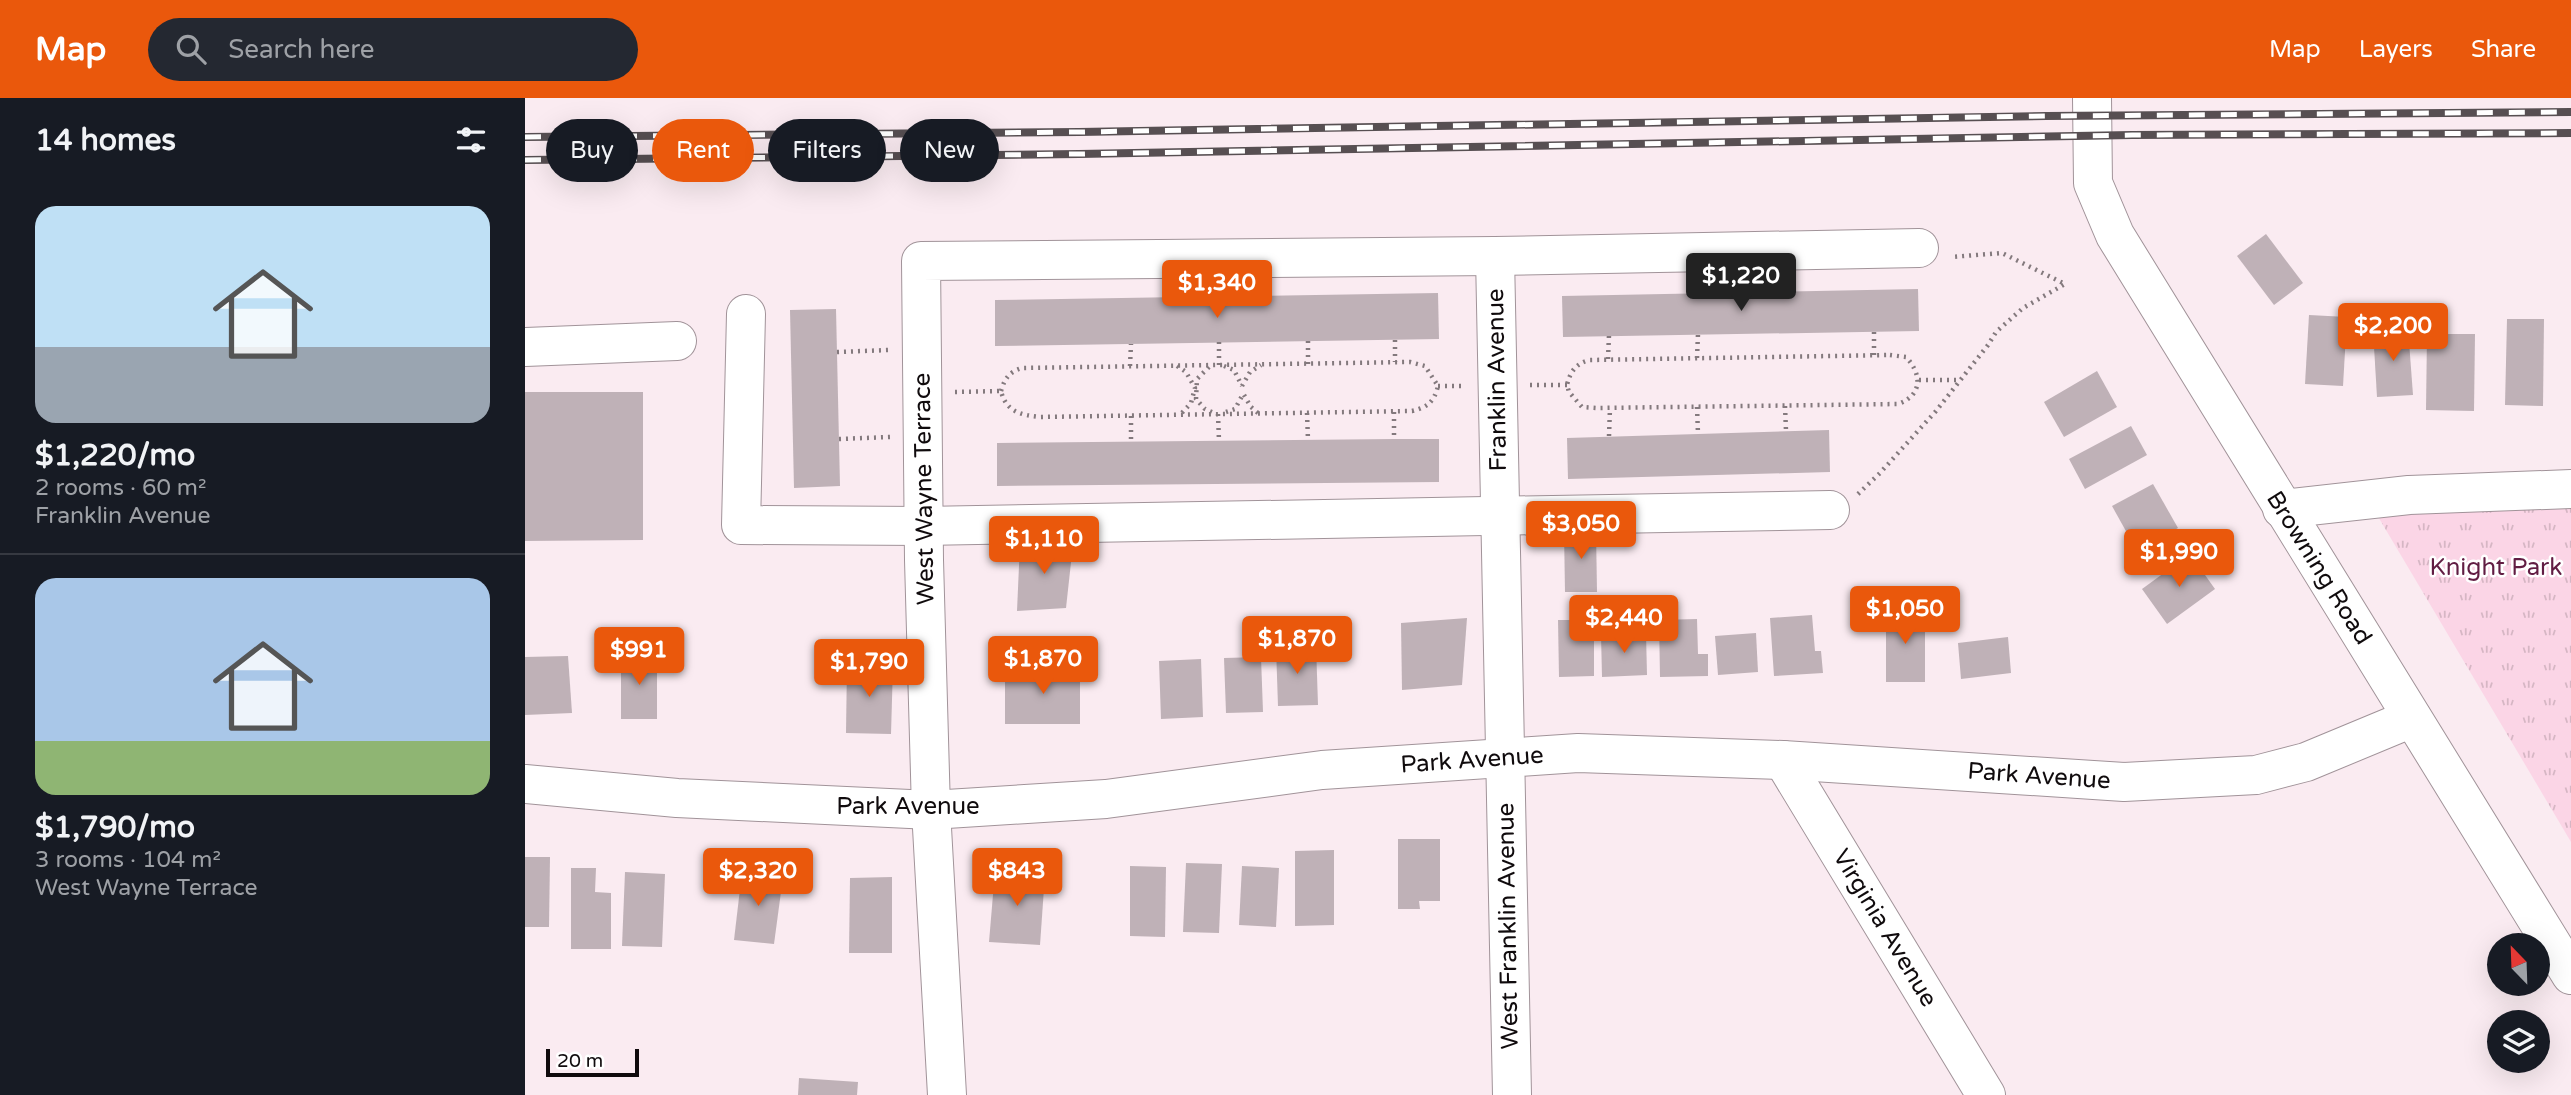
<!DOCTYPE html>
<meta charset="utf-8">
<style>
body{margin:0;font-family:"Varela Round",sans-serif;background:#242831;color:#f1f3f6;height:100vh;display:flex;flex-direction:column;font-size:26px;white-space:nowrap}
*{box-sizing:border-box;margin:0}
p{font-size:23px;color:#9ea1a6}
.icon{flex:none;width:38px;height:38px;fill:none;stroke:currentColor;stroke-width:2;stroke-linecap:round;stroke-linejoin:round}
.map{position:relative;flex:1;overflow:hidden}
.drawer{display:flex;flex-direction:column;background:#171b24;width:525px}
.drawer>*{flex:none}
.guide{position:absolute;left:21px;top:21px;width:665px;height:63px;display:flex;gap:14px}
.needle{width:46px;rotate:337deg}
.controls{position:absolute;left:1962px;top:835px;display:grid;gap:14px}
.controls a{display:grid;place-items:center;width:63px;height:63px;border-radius:50%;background:#171b24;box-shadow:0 7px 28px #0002;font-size:35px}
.scale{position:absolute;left:21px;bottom:18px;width:93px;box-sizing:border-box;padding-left:7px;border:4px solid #100b0d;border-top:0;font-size:19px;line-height:24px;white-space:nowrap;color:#100b0d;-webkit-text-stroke:5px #fff;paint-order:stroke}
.price{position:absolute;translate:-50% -60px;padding:0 16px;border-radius:7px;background:#ea580c;color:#fff;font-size:23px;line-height:46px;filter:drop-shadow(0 2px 4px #0008)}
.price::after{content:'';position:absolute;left:50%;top:42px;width:21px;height:16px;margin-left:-10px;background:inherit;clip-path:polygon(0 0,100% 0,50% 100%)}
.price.on{background:#222;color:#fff}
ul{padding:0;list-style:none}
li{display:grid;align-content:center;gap:14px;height:371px;padding:0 35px}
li+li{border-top:2px solid #363941}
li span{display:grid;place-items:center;height:217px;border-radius:21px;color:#555}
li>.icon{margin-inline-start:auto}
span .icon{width:126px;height:126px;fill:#fffc;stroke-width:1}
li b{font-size:30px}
h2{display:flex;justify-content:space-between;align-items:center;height:84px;padding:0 35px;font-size:30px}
.chip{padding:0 24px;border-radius:32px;background:#171b24;box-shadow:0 7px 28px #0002;font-size:24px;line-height:63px}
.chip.on{background:#ea580c;color:#fff}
header{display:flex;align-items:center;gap:42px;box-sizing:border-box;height:98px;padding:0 35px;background:#ea580c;color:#fff}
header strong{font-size:33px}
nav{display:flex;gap:38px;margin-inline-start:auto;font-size:24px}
.search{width:490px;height:63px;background:#242831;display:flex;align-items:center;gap:18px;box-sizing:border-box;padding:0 24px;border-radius:38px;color:#9ea1a6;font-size:26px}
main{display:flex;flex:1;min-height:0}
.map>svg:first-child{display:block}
.park{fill:url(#park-tufts)}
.building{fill:#bfb1b7}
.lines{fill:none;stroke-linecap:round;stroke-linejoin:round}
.minor-casing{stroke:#a19399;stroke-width:40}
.path{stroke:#83797d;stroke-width:4.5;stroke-dasharray:2 5;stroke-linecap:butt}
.minor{stroke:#fff;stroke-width:38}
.rail-casing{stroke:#574f52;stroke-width:8}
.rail{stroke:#fff;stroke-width:5;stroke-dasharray:16;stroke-linecap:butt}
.labels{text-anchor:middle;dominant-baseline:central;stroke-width:5;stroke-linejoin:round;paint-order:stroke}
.street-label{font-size:24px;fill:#100b0d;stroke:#fff}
.park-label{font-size:24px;fill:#611d43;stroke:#fff}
</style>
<header>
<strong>Map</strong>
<div class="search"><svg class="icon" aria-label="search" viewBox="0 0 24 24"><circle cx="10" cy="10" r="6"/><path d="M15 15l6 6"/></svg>Search here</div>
<nav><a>Map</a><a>Layers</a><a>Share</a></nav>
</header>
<main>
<section class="drawer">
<h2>14 homes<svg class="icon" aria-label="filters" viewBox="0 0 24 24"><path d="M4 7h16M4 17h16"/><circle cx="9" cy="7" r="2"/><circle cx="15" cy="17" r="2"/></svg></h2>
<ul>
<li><span style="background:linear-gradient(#bfe0f5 65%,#9aa5b1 0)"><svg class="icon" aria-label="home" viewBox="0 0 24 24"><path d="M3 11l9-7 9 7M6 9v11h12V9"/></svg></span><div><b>$1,220/mo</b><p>2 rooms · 60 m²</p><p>Franklin Avenue</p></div></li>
<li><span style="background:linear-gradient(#a9c7e8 75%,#8fb573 0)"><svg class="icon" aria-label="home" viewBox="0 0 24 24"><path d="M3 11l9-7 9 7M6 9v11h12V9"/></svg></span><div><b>$1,790/mo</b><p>3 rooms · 104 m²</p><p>West Wayne Terrace</p></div></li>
</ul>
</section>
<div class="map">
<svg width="2046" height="997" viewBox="0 0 2046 997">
<defs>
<pattern id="park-tufts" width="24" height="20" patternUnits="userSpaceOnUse" patternTransform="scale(1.75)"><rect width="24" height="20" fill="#fbd5e6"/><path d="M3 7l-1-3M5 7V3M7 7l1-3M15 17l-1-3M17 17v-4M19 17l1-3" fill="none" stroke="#d6b6c4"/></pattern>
</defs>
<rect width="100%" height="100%" fill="#faebf1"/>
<path class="park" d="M2046,393V744L1839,395Z"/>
<g class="building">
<path d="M1741,136L1778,185L1749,207L1712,158Z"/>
<path d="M1393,191L1394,233L1038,239L1037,198Z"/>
<path d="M913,195L914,241L470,248V202Z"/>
<path d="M311,211L315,388L269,390L265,212Z"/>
<path d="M1784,217L1822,219L1818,288L1780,286Z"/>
<path d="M1982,221H2019L2018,308L1980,307Z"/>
<path d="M1883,230L1888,297L1852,299L1848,232Z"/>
<path d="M1902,236H1950L1949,313L1901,312Z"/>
<path d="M1572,273L1592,309L1539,339L1519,304Z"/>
<path d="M0,294H118V442L0,443Z"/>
<path d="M1606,328L1622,357L1560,391L1544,361Z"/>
<path d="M1304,332L1305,374L1043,381L1042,340Z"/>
<path d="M869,341H914V384L472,388V345Z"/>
<path d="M1628,386L1653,430L1612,453L1587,408Z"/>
<path d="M1071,432L1072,494H1040L1039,433Z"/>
<path d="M495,445L548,446L541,510L492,513Z"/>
<path d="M1665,456L1690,491L1642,526L1617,491Z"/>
<rect x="1361" y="512" width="39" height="72"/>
<path d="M1287,517L1290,553H1296L1298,575L1249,578L1245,520Z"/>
<path d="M942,520L937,587L877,592L876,525Z"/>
<path d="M1172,521L1173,556H1183V578L1135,579L1134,522Z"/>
<path d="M1033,522H1069V578L1034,579Z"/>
<path d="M1121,535L1122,577L1077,579L1076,536Z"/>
<path d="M1231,535L1233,574L1193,577L1190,538Z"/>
<path d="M1483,539L1486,575L1436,581L1433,545Z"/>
<path d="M791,547L793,607L753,608L751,549Z"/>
<path d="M132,556V621H96V557Z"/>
<path d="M43,558L47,615L0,617V559Z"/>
<path d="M736,559L738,614L701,615L699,560Z"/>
<path d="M676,561L678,619L636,621L634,563Z"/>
<path d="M322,565L368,567L366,636L321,635Z"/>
<rect x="480" y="571" width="75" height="55"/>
<path d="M873,741H915V803H894L895,811H873Z"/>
<path d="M809,752V827L770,828V753Z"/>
<path d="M0,759H25L24,829H0Z"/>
<path d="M661,765L697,766L694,835L658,834Z"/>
<path d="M605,768L641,769L640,839L605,838Z"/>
<path d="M717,768L754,770L751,829L714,827Z"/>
<path d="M46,770H71L70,794L86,795V851H46Z"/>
<path d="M470,773L520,776L515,847L464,844Z"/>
<path d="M100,774L140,776L137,849L97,848Z"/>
<path d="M217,774L258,779L249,846L209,842Z"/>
<path d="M367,779V855H324L325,780Z"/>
<path d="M274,980L333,984L332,997H273Z"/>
</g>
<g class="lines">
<g class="minor-casing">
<g id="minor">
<path d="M1567,0L1568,85L1590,137L2046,877"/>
<path d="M970,158L987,997"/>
<path d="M221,216L216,427L398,428L1305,412"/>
<path d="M0,249L152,243"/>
<path d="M1757,411L1884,397L2046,391"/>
<path d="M1258,662L1461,997"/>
<path d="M0,686L152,700L406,712L581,701L797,672L1053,655L1258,662L1599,684L1731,677L1781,664L1887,620"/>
<path d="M422,997L406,712L399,462L396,163L970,158L1394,150"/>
</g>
</g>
<g class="path">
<path d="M870,242V264"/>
<path d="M783,243V266"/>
<path d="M312,254L364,252"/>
<path d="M1349,257V234"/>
<path d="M1365,257L1381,259C1397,276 1398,297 1373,306L1072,310L1057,309L1044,294L1042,287C1045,274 1051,265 1065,262Z"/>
<path d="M1172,260L1173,236"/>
<path d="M1083,261L1084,237"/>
<path d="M694,267V244"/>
<path d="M605,268L606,246"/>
<path d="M652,268L661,274L670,290L666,305L655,317"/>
<path d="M699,268L709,272L717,288"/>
<path d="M684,269L672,281L671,301L680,311L689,315"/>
<path d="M1394,282H1434"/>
<path d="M1005,287H1042"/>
<path d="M717,288L725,274L736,267"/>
<path d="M913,288H940"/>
<path d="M430,294L476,293C481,314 496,317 515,319L887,313C903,309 909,304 913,288L900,268L885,264L497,270C484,274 480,280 476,293"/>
<path d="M719,297L726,309L733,315"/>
<path d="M1260,308L1261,333"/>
<path d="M1172,309L1173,336"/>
<path d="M701,314L710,311L718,296"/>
<path d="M869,314V341"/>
<path d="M782,315L783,342"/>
<path d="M693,316L694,343"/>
<path d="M606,318V344"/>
<path d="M1084,338L1085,310"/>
<path d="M314,341L365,339"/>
<path d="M1333,396L1355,375L1411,313L1463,247L1471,234L1498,210L1540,186L1477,155L1426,159"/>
</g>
<use href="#minor" class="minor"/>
<g class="rail-casing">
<g id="rail">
<path d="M0,39L554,34L1521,18L2046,14"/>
<path d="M0,62L554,56L1607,37L2046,35"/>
</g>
</g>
<use href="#rail" class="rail"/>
</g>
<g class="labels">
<g class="street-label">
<text transform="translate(972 282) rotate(-91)">Franklin Avenue</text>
<text transform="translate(399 391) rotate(-91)">West Wayne Terrace</text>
<text transform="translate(1794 470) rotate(58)">Browning Road</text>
<text transform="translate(947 662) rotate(-4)">Park Avenue</text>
<text transform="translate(1514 678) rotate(4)">Park Avenue</text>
<text x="383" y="708">Park Avenue</text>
<text transform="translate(983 828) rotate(-91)">West Franklin Avenue</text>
<text transform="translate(1360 830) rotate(59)">Virginia Avenue</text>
</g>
<g class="park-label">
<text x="1971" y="469">Knight Park</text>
</g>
</g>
</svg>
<div class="controls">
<a><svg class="needle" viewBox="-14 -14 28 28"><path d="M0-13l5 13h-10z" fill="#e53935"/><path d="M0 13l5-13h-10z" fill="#9ea1a6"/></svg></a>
<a><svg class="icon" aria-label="layers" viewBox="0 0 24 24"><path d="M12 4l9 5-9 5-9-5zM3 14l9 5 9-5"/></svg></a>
</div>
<div class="scale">20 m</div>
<b class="price on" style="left:1216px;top:215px">$1,220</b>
<b class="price" style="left:692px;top:222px">$1,340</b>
<b class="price" style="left:1868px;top:265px">$2,200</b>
<b class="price" style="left:1056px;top:463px">$3,050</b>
<b class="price" style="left:519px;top:478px">$1,110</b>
<b class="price" style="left:1654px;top:491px">$1,990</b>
<b class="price" style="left:1380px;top:548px">$1,050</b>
<b class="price" style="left:1099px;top:557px">$2,440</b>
<b class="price" style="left:772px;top:578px">$1,870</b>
<b class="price" style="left:114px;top:589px">$991</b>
<b class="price" style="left:518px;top:598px">$1,870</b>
<b class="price" style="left:344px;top:601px">$1,790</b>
<b class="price" style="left:233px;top:810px">$2,320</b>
<b class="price" style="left:492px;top:810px">$843</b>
<div class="guide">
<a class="chip">Buy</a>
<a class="chip on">Rent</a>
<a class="chip">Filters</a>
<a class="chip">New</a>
</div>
</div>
</main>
